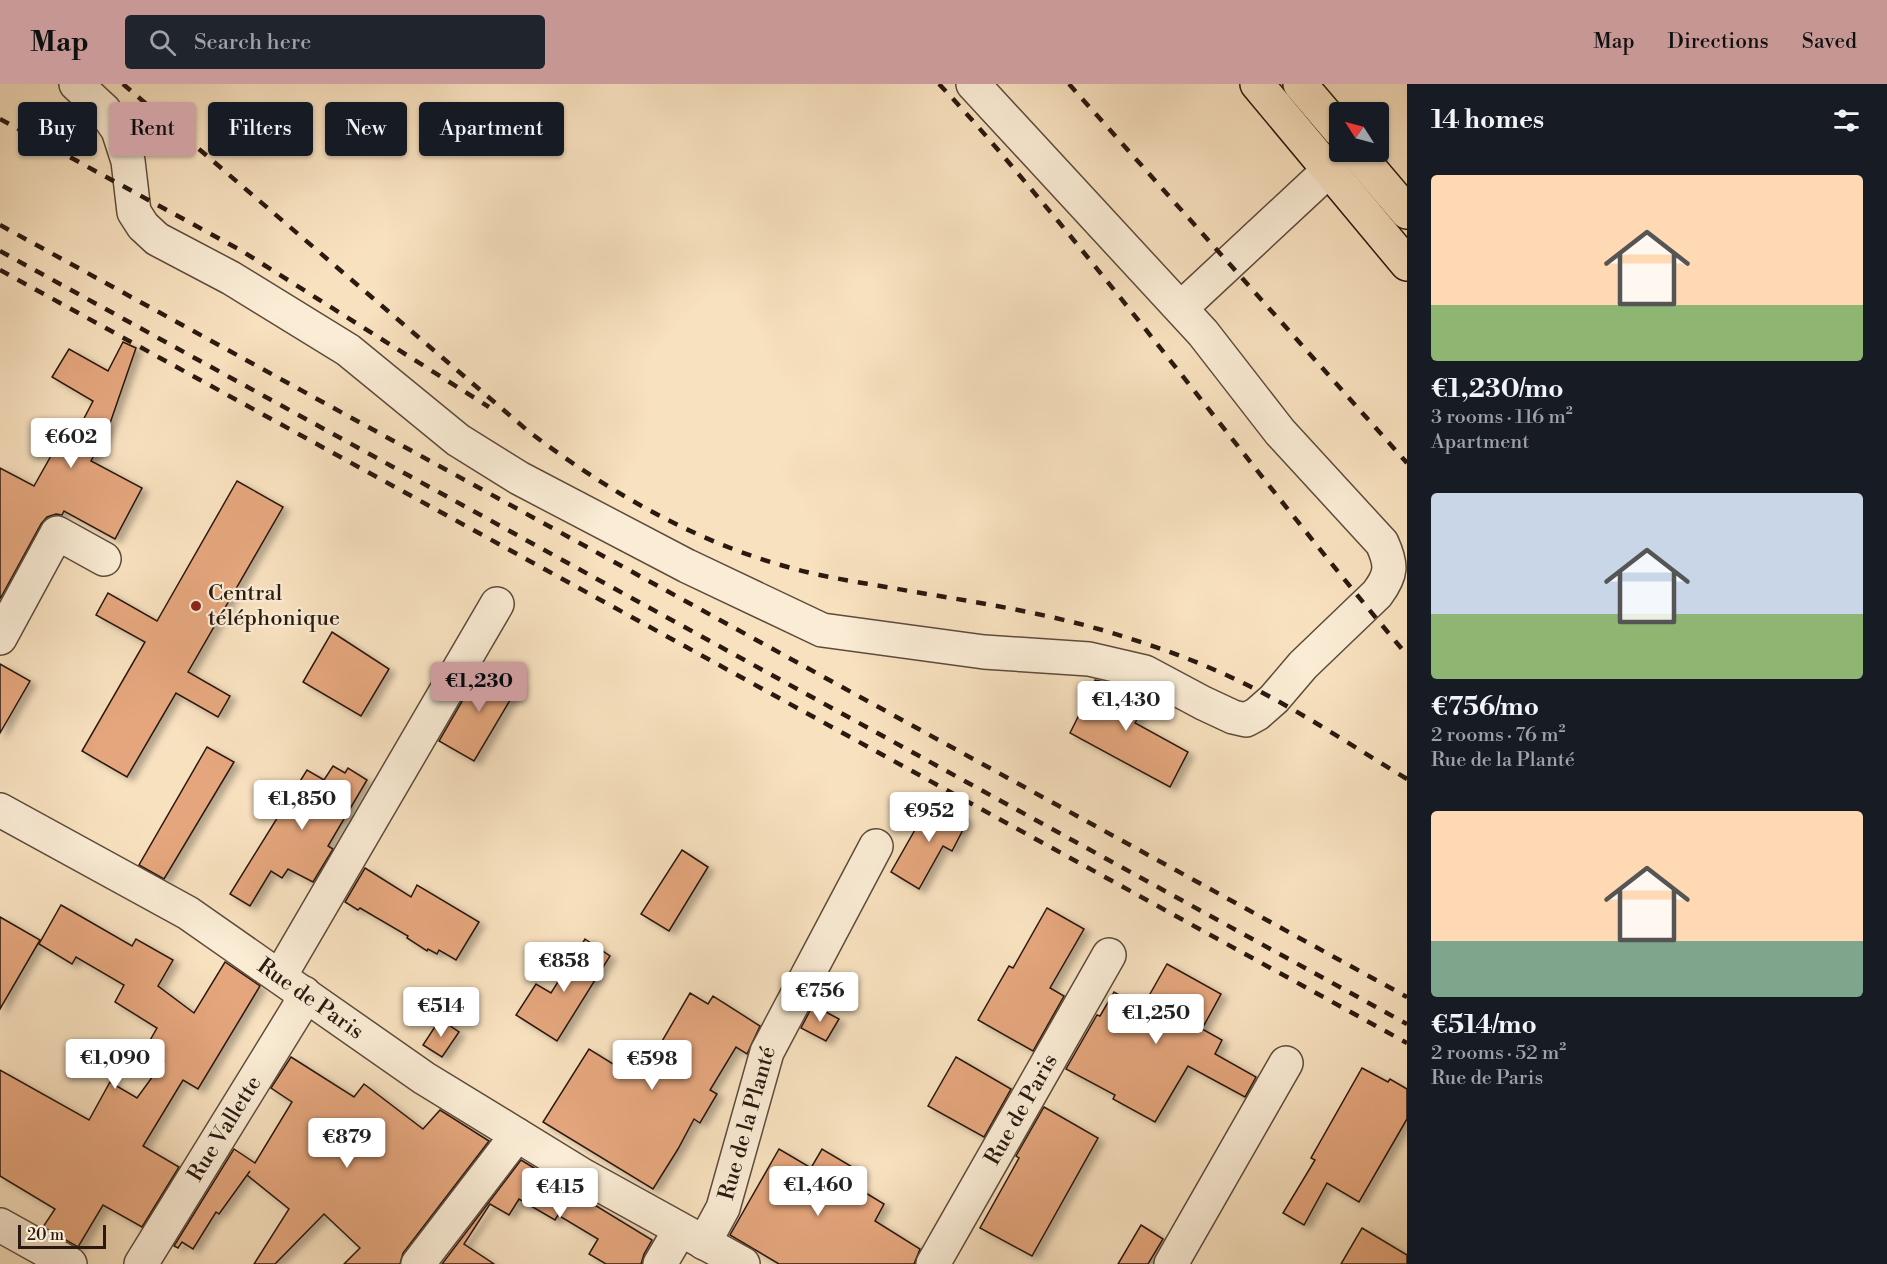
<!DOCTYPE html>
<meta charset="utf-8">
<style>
body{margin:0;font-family:"Libre Bodoni",serif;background:#20242c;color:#f1f3f6;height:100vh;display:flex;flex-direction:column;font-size:22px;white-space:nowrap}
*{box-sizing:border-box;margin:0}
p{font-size:20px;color:#9ea1a6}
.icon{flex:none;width:33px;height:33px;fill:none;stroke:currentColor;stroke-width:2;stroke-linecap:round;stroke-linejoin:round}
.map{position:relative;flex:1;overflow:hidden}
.drawer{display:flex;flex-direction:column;background:#171b24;width:480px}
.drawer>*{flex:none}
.guide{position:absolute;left:18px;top:18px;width:570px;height:54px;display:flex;gap:12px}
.needle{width:39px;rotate:306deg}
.controls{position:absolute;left:1329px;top:18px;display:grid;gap:12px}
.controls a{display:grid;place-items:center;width:60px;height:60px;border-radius:6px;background:#171b24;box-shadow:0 2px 4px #0004;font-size:30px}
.scale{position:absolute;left:18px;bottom:15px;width:88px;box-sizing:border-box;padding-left:6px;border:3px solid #2a1910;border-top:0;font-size:16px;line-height:21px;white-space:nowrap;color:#2a1910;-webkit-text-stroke:4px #faecd5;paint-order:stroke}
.price{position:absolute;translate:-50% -51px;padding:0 14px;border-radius:6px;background:#fff;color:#222;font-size:20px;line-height:39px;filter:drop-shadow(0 2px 3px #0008)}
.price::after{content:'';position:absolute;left:50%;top:36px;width:18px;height:14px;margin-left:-9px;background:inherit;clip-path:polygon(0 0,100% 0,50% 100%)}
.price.on{background:#c59692;color:#111}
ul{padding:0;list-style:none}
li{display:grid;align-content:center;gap:12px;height:318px;padding:0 24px}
li span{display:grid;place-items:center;height:186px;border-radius:6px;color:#555}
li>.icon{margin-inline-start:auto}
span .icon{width:108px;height:108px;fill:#fffc;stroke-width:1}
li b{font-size:26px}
h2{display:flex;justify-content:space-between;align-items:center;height:72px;padding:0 24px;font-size:26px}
.tag{padding:0 21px;border-radius:6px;background:#171b24;box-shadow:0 2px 4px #0004;font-size:21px;line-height:54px}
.tag.on{background:#c59692;color:#111}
header{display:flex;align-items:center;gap:36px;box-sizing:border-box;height:84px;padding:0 30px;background:#c59692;color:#111}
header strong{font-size:28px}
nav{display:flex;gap:33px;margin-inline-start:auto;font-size:21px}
.search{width:420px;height:54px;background:#20242c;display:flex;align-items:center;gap:15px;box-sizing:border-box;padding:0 21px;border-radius:6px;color:#9ea1a6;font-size:22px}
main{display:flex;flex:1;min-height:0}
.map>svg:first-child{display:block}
.building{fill:#e5a67d;stroke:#2a1910;stroke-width:1.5;filter:url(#shadow)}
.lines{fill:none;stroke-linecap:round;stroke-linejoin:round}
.minor-casing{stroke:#5e4b3c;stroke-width:36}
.major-casing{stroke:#2a1910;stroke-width:36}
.minor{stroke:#faecd5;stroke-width:33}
.major{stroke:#f8e1bf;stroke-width:33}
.rail{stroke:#2a1910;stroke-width:4.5;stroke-dasharray:10 10;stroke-linecap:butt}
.poi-dot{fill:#8f2418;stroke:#faecd5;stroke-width:2}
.labels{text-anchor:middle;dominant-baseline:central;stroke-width:4.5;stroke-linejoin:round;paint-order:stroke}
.poi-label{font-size:22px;fill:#2a1910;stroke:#faecd5;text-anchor:start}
.street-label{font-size:22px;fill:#2a1910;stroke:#faecd5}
</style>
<header>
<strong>Map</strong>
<div class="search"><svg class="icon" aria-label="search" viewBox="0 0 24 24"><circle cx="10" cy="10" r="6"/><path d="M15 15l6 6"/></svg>Search here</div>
<nav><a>Map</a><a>Directions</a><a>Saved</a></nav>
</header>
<main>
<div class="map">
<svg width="1407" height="1180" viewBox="0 0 1407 1180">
<defs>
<filter id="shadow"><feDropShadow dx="6" dy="4" stdDeviation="3" flood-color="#0004"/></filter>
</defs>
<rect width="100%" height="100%" fill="#f8e1bf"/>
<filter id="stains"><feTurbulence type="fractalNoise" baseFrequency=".00333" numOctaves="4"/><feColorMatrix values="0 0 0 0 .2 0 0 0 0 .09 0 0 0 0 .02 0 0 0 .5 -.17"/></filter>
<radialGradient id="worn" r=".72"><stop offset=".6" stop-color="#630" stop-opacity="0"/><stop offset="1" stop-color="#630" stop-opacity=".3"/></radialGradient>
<g class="building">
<path d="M123,258L136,264L107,348L91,377L142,404L115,455L64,427L62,431L56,430L47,433L41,440L0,515V384L34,402L56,363L66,369L93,317L52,293L69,265L108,287Z"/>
<path d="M237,397L283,423L188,588L230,612L218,633L176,609L127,693L82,667L145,558L96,531L108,509L157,537Z"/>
<path d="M332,548L389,585L361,632L303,598Z"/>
<path d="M0,580L30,597L0,649Z"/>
<path d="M483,581L519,601L474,677L439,657Z"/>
<path d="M1095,596L1137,605L1149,612L1135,639L1188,668L1170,703L1070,649L1082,625L1080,623Z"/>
<path d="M207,663L234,678L164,795L139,781Z"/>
<path d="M333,682L345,689L348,684L367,696L328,762L333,765L313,798L288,785L282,794L271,787L250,822L230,810L307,686L324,696Z"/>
<path d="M932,716L968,736L952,767L943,762L919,805L891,788Z"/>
<path d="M682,766L708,783L669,847L641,830Z"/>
<path d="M365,784L411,813L417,801L479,838L456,876L439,866L437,870L428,865L427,867L407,854L408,852L360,824L358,826L345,818Z"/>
<path d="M61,821L132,862L136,855L173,876L158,902L194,929L225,878L260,902L198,1005L183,996L143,1062L179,1083L142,1143L103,1121L78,1163L43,1143L55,1125L0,1092V986L89,1036L110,998L137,1014L164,977L145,965L157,944L115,918L124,901L76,873L72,880L39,860Z"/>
<path d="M1047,824L1084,845L1050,904L1064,912L1033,967L978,936L1009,882L1013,884Z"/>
<path d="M0,833L40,856L0,925Z"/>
<path d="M585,855L610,872L557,957L516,931L536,900L551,909Z"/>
<path d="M1167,880L1221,910L1202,945L1222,956L1215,970L1256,993L1245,1013L1188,982L1155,1038L1113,1015L1115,1011L1066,985L1097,931L1100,932L1114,908L1142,924Z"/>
<path d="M690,909L708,920L713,912L760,942L747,970L736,963L710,1006L717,1010L700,1039L694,1035L678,1065L653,1105L543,1038L589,965L621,985L633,967L650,978Z"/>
<path d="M813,921L839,935L826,957L801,944Z"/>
<path d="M440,935L459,948L442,973L423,961Z"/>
<path d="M291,973L354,1013L364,1000L423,1045L440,1026L489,1057L403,1169L400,1180H344L360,1164L324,1130L275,1180H254L289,1125L247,1091L250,1087L219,1130L216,1128L193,1165L182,1158L178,1164L174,1162L234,1065L255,1079L292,1018L271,1004Z"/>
<path d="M956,973L1011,1005L984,1053L928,1022Z"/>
<path d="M1362,984L1388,998L1390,995L1407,1005V1035L1359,1118L1327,1099L1304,1141L1283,1129L1315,1076L1311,1074Z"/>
<path d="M1044,1023L1098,1054L1032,1172L980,1144L1019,1074L1016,1072Z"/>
<path d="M779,1065L811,1084L822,1065L859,1087L851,1100L884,1120L875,1137L920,1165L914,1180H779L730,1151Z"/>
<path d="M521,1076L652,1156L644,1170L641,1180H606L589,1170L598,1155L558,1131L555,1136L519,1115L509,1131L490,1120L464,1160L494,1180H442Z"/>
<path d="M1141,1141L1163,1155L1148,1180H1118Z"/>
<path d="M1362,1144L1407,1171V1180H1341Z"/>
</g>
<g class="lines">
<g class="minor-casing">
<g id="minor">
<path d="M76,0L104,26L118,46L128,77L134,128L143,142L157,155L231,194L348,266L458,356L519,394L687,482L822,546L984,568L1089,575L1145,588L1203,619L1233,633L1246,636L1257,630L1274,615L1303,581L1377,510C1392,490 1392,481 1382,459L1280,348L1203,249L973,0"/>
<path d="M1181,224L1329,86"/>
<path d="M0,554L57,449L104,475"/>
<path id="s1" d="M0,726L188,829L424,994L584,1092L743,1180"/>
<path d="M279,890L287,880L497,520"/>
<path d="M0,1141L70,1180"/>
<path id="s2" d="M704,1159L723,1124L767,968L876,762"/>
<path id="s3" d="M141,1180L298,925L304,909"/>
<path d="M418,1180L517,1051"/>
<path d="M660,1180L680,1146"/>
<path id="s4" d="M933,1180L1109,871"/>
<path d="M1171,1180L1286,979"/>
</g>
</g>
<g class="major-casing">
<g id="major">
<path d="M1257,0L1407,180"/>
<path d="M1300,0L1340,47"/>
<path d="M1356,68L1407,128"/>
</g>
</g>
<use href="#minor" class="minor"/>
<use href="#major" class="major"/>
<g class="rail">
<path d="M123,0L528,347C609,408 696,459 795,485C832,495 871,500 909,507C981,519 1054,530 1125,553C1164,565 1204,580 1241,598C1299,626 1352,662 1407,695"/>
<path d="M939,0C981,44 1019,91 1058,137C1176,280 1287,429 1407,571"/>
<path d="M1069,0L1407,379"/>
<path d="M0,35L242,167L489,323"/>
<path d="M0,141L1407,913"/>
<path d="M0,167L1407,940"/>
<path d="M0,186L1407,959"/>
</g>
</g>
<circle class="poi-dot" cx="196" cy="522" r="6"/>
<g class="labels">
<g class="poi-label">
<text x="208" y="509">Central<tspan x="208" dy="25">téléphonique</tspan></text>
</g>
<g class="street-label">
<text stroke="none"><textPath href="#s1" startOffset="364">Rue de Paris</textPath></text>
<text stroke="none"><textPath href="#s4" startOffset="178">Rue de Paris</textPath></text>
<text stroke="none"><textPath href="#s2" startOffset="128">Rue de la Planté</textPath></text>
<text stroke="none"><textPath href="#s3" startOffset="159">Rue Vallette</textPath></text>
</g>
</g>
<rect width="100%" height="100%" filter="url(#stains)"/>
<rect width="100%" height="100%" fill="url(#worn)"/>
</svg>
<div class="controls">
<a><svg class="needle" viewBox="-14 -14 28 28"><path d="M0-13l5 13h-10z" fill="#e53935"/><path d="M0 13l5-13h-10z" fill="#9ea1a6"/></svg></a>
</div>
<div class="scale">20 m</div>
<b class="price" style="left:71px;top:385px">€602</b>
<b class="price on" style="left:479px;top:629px">€1,230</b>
<b class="price" style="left:1126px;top:648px">€1,430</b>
<b class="price" style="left:302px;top:747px">€1,850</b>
<b class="price" style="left:929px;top:759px">€952</b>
<b class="price" style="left:564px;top:909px">€858</b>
<b class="price" style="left:820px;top:939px">€756</b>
<b class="price" style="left:441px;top:954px">€514</b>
<b class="price" style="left:1156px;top:961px">€1,250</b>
<b class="price" style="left:115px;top:1006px">€1,090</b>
<b class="price" style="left:652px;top:1007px">€598</b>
<b class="price" style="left:347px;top:1085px">€879</b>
<b class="price" style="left:818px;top:1133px">€1,460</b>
<b class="price" style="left:560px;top:1135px">€415</b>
<div class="guide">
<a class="tag">Buy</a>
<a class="tag on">Rent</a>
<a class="tag">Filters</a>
<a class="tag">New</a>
<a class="tag">Apartment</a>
</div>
</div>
<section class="drawer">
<h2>14 homes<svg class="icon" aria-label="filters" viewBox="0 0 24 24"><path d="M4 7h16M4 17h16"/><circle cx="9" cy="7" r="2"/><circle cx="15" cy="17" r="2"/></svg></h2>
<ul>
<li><span style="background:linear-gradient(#ffd9b3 70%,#8fb573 0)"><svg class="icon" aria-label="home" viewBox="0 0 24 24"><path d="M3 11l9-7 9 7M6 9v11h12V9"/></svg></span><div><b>€1,230/mo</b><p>3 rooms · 116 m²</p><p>Apartment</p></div></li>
<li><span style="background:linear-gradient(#c9d6e8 65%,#8fb573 0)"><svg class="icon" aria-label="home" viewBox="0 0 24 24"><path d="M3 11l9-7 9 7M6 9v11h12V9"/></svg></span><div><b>€756/mo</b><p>2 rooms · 76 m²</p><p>Rue de la Planté</p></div></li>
<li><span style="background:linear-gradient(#ffd9b3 70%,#7fa58c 0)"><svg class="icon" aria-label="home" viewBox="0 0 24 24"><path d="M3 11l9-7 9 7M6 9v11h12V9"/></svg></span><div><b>€514/mo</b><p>2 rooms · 52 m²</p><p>Rue de Paris</p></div></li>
</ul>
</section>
</main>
